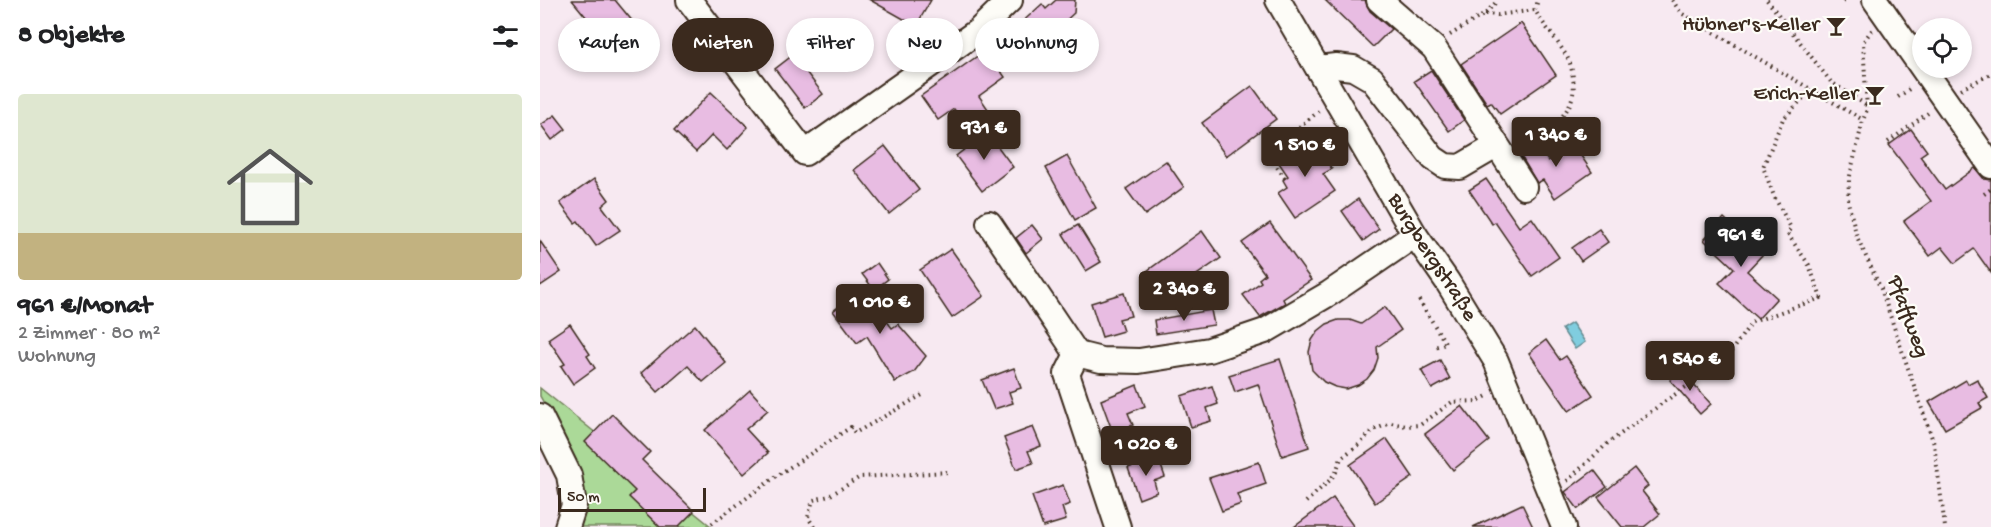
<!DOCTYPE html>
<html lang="de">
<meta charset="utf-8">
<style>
body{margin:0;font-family:"Gochi Hand",sans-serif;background:#f6f6f6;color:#202124;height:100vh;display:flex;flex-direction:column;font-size:22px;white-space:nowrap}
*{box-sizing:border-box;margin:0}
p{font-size:20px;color:#757577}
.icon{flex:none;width:33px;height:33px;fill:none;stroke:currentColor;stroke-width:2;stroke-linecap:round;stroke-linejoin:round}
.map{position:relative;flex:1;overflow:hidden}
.details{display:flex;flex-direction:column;background:#fff;width:540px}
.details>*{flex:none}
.guide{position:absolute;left:18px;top:18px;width:570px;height:54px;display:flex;gap:12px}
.buttons{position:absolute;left:1372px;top:18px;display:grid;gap:12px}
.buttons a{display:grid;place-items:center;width:60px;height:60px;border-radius:50%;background:#fff;box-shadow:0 3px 9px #0003;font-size:30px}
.scale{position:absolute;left:18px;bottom:15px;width:148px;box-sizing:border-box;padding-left:6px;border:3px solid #3b2a1e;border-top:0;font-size:16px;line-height:21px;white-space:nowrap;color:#3b2a1e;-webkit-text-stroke:4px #fdfcf7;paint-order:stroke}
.price{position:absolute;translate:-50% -51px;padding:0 14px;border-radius:6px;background:#3b2a1e;color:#fff;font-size:20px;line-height:39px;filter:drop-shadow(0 2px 3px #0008)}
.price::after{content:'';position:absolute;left:50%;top:36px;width:18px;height:14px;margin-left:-9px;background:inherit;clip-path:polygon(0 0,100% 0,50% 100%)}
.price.selected{background:#222;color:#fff}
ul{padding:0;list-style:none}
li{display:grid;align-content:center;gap:12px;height:318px;padding:0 18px}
li span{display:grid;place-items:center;height:186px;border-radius:6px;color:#555}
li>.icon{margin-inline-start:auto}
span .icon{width:108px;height:108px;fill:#fffc;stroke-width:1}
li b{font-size:26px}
h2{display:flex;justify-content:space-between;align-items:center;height:72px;padding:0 18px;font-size:26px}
.tag{padding:0 21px;border-radius:27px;background:#fff;box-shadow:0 3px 9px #0003;font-size:21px;line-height:54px}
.tag.selected{background:#3b2a1e;color:#fff}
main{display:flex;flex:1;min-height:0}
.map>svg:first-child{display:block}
.green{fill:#abd998;stroke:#73825b;stroke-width:1.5}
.water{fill:#80cddf;stroke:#648c92;stroke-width:1.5}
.building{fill:#e8bce2;stroke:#3b2a1e;stroke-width:1.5}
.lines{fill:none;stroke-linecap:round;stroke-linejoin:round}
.minor-casing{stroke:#3b2a1e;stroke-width:28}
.path{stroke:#3b2a1e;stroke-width:4;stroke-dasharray:1.5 4.5;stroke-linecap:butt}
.minor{stroke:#fdfcf7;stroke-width:24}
.labels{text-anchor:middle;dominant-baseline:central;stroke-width:4.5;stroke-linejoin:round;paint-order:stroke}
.poi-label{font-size:22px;fill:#3b2a1e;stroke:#fdfcf7;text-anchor:end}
.street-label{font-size:22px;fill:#3b2a1e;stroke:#fdfcf7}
</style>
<main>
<section class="details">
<h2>8 Objekte<svg class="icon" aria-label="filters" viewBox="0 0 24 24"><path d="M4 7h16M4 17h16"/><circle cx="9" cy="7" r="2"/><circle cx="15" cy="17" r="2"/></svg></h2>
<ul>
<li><span style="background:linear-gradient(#dfe7d0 75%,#c2b280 0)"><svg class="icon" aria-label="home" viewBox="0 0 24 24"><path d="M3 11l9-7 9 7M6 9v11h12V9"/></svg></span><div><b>961 €/Monat</b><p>2 Zimmer · 80 m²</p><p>Wohnung</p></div></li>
</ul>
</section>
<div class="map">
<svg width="1451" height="527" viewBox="0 0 1451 527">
<rect width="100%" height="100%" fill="#f7e9f1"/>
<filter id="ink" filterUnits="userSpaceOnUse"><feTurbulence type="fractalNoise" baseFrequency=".0167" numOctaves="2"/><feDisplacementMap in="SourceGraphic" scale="12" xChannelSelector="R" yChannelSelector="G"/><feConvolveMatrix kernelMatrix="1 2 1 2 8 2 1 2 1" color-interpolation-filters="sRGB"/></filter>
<g filter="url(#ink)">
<path class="green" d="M0,388L172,527H35L31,452L0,396Z"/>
<path class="water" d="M1032,323L1045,342L1035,349L1022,329Z"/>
<g class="building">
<path d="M32,0H75L94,23L92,25L107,44L93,56L90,52L81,59Z"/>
<path d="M330,0H391L376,26Z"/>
<path d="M516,0H535L534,13L521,25L531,37L508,58L478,26L502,4L506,9Z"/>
<path d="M785,0H825L830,11L851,29L833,47Z"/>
<path d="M981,23L1016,75L960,114L951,102L947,104L921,64Z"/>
<path d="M446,50L465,77L439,96L448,109L426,125L414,109L398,120L381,96Z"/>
<path d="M253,55L283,94L265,108L235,69Z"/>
<path d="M891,70L924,120L909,131L874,81Z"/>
<path d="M712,86L736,119L686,156L662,123Z"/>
<path d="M171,92L208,127L187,150L172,135L156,152L134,131Z"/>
<path d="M15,115L26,129L12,140L1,125Z"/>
<path d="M1371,129L1387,151L1380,156L1405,190L1435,168L1444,179L1451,180V273L1434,249L1415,263L1402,247L1390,256L1364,221L1391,201L1349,145Z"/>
<path d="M447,132L473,167L442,191L416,156Z"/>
<path d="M770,137L792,169L783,174L795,191L755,218L738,193L747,187L743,180L748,176L737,160Z"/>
<path d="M995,142L1008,161L1033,144L1052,172L1015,198L1003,180L997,183L979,153Z"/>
<path d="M345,146L379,190L349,214L314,170Z"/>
<path d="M527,156L556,208L535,220L506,168Z"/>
<path d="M626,161L644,187L605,215L586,189Z"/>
<path d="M54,179L69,200L62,206L80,230L56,246L38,221L35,223L20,203Z"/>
<path d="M946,179L979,227L992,218L1019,257L992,276L955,222L952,224L929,190Z"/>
<path d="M818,199L839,229L823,241L802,211Z"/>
<path d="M1184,218L1223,254L1207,271L1237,298L1218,319L1179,283L1194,268L1164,240Z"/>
<path d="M730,223L771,280L743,299L745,303L720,317L703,295L721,282L719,279L725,274L702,243Z"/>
<path d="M492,225L503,239L486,253L476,238Z"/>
<path d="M538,225L561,262L546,271L523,234Z"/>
<path d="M1059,229L1068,242L1041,261L1032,248Z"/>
<path d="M662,231L681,258L651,279L654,283L629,301L607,271Z"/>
<path d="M0,241L21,272L0,286Z"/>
<path d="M411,249L444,296L412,318L380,270Z"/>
<path d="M337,263L348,279L334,290L322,274Z"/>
<path d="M323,289L352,328L358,324L386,356L374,372L355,382L327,336L317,343L293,311Z"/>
<path d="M584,293L591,316L579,319L583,331L562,337L551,303Z"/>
<path d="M845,307L861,330L837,347L838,358L834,370L827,379L818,385L806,389L795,387L784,382L772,370L769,352L772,340L778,331L787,324L798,320H810L821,324Z"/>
<path d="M671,310L674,325L616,334L614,320Z"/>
<path d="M30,324L50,354L47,356L55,368L33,384L21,366L25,364L8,339Z"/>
<path d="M155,325L186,363L163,382L148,366L118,392L101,373Z"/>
<path d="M1006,340L1020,360L1026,356L1053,395L1029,411L989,353Z"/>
<path d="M740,359L769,447L742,456L718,384L695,392L689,375Z"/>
<path d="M900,360L910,379L892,389L881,370Z"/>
<path d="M474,368L481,388L469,392L473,403L454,409L442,380Z"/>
<path d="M1140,370L1171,404L1160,414L1130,380Z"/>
<path d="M1437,379L1448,398L1439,403L1442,408L1405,429L1389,402L1426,380L1428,384Z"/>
<path d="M597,385L605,406L588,413L593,425L573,433L561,400Z"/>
<path d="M672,386L678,404L667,408L671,421L651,427L641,396Z"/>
<path d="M210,390L228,410L206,429L228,453L204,474L165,430Z"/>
<path d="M922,406L949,441L913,470L885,434Z"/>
<path d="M72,414L110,452L102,460L154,511L138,527H120L89,497L95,491L45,442Z"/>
<path d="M493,427L501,446L488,451L493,463L476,469L464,438Z"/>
<path d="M847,439L873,477L835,503L810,465Z"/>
<path d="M618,457L625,477L614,481L617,492L599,499L588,468Z"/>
<path d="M719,462L726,484L697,494L701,504L682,511L669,478Z"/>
<path d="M1094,468L1108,486L1102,491L1120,514L1104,527H1082L1058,497Z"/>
<path d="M1054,470L1067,487L1038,509L1025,492Z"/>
<path d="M523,485L530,504L522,507L526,520L503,527L492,496Z"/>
<path d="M793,498L814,527H754Z"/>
<path d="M982,504L993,527H933Z"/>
</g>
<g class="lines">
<g class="minor-casing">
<g id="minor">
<path d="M149,0L265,153L438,31L470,0"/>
<path id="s1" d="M738,0L875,235L907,281L956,361L1024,527"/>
<path d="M839,0L894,48L984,187"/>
<path d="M1335,0L1451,166"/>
<path d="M778,68L796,66L813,68L832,79L893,158L905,166L920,167L956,146"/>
<path d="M449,223L537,354"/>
<path d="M537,354L561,360L599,361L669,350L725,331L790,293L875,235"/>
<path d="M537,354L527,374L578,527"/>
<path d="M0,416L29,475L34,505L27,527"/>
</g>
</g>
<g class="path">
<path d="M1132,0L1141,13L1323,120"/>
<path d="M1227,0L1291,82L1326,105"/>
<path d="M1303,2L1305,0"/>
<path d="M995,10L998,0"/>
<path d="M945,14L958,15L995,10C1003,25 1015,37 1024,52C1030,60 1032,69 1033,78C1039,113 1006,132 982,149"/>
<path d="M1332,30L1323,42L1327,110L1323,120L1309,180L1308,202L1317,237L1341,289L1394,444L1405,527"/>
<path d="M910,35L945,14L958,0"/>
<path d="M1421,89L1451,74"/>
<path d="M1358,97L1372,87"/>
<path d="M1348,142L1388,113"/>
<path d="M745,178L727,153L779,111"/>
<path d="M1444,194L1451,189"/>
<path d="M879,300L906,344L894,347"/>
<path d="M1027,481L1067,444L1124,402L1184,361L1212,322L1281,298L1269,265L1247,233L1251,228L1234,196L1223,167L1243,119L1272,89"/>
<path d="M766,502L790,480L796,472L801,458L821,443L833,430L851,423L866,426L880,425L912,402L938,401L949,395"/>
<path d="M167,527L238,475L311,427L315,433L384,394"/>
<path d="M274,527L268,517L273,500L289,496L320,477L408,472"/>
</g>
<use href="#minor" class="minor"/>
</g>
</g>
<defs>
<g id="bar-bare" transform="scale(1.62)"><path d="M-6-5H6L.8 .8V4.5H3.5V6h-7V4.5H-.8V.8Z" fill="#3b2a1e" stroke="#fdfcf7" stroke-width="2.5" paint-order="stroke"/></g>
</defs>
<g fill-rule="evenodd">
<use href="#bar-bare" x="1296" y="26"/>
<use href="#bar-bare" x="1335" y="95"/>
</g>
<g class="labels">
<g class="poi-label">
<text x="1279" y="26">Hübner's-Keller</text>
<text x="1318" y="95">Erich-Keller</text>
</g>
<g class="street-label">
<text stroke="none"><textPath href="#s1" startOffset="300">Burgbergstraße</textPath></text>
<text transform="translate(1367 317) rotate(70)">Pfaffweg</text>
</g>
</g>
</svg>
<div class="buttons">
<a><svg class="icon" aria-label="locate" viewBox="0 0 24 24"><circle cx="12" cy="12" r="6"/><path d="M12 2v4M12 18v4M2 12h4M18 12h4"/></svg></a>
</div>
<div class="scale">50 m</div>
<b class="price" style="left:444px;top:161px">931 €</b>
<b class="price" style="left:1016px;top:168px">1 340 €</b>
<b class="price" style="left:765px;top:178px">1 510 €</b>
<b class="price selected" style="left:1201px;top:268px">961 €</b>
<b class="price" style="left:644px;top:322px">2 340 €</b>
<b class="price" style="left:340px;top:335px">1 010 €</b>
<b class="price" style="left:1150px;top:392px">1 540 €</b>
<b class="price" style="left:606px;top:477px">1 020 €</b>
<div class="guide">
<a class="tag">Kaufen</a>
<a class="tag selected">Mieten</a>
<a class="tag">Filter</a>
<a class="tag">Neu</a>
<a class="tag">Wohnung</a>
</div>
</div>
</main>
